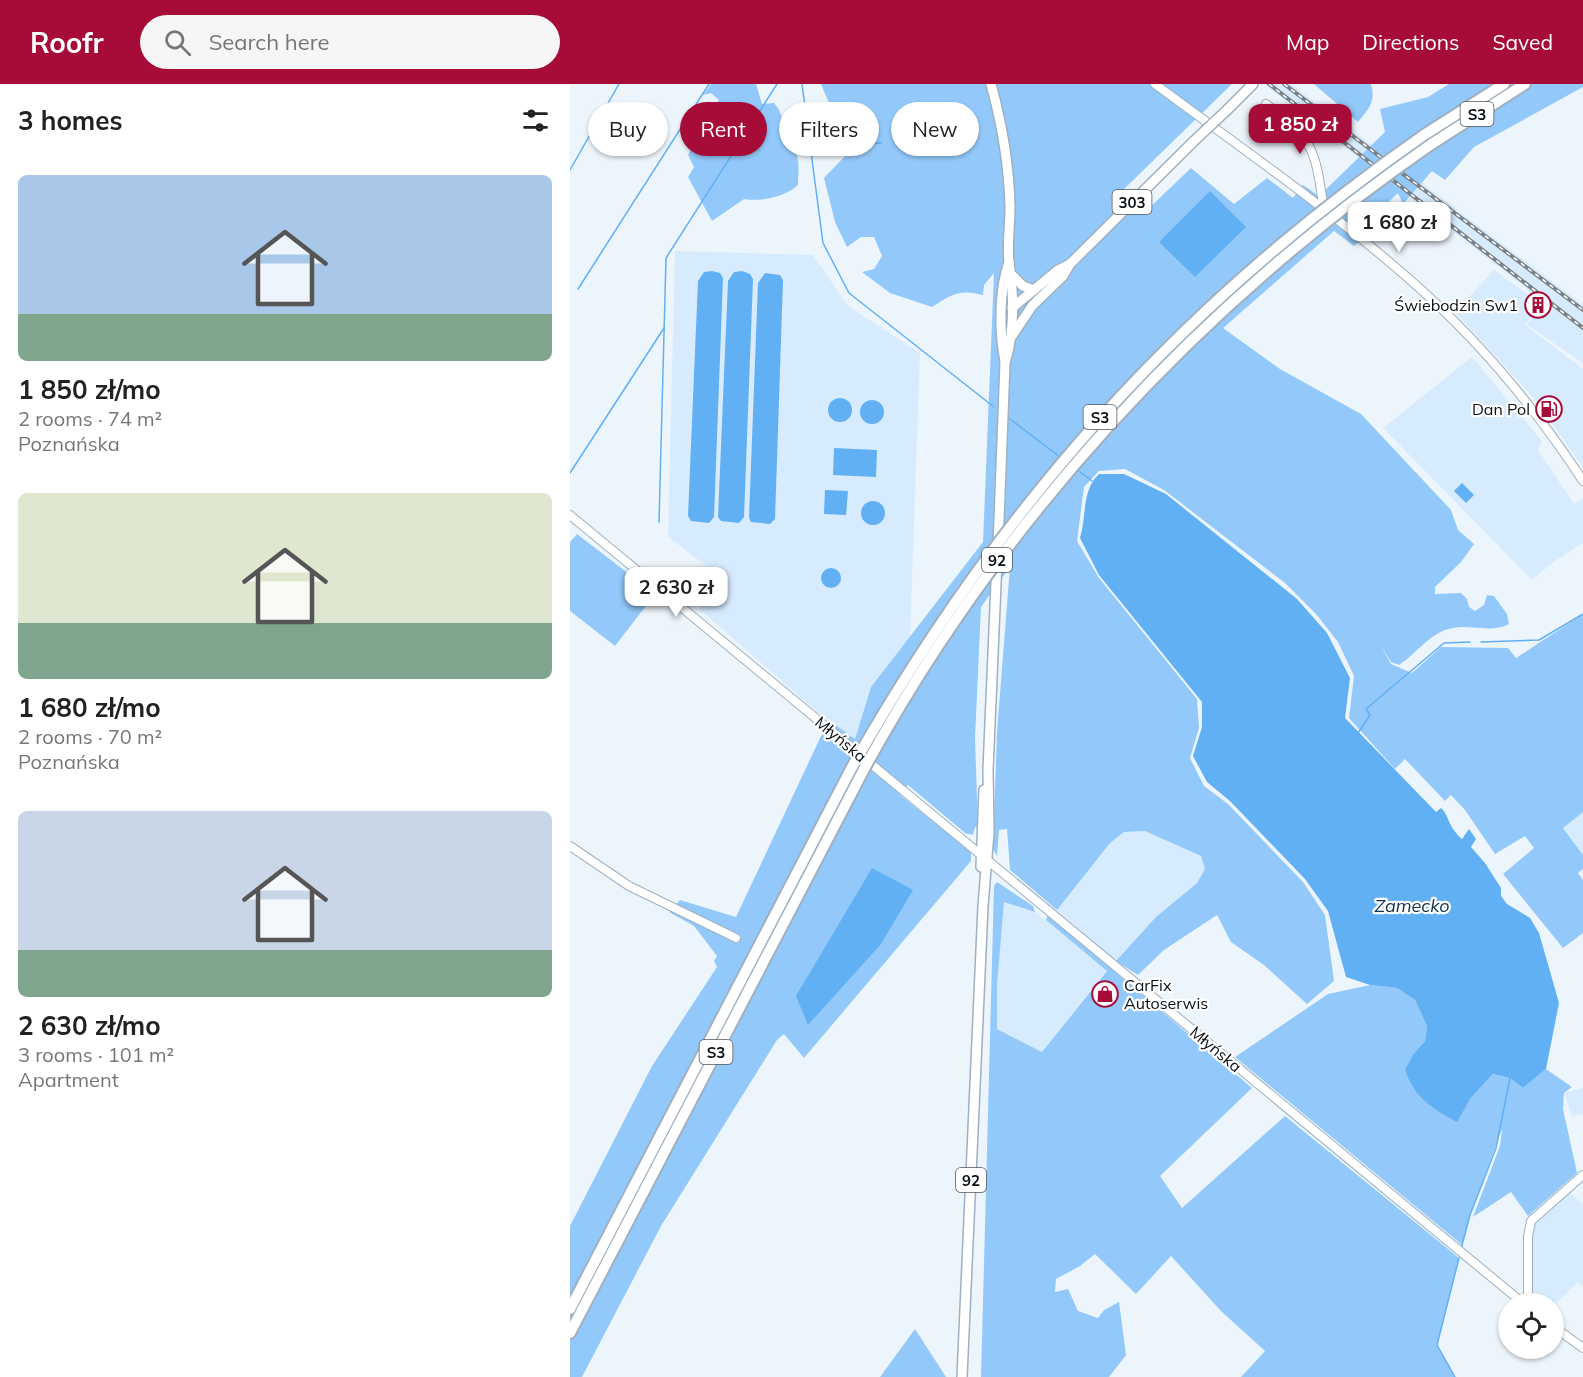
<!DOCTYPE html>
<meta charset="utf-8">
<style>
body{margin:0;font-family:Mulish,sans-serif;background:#f6f6f6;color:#222;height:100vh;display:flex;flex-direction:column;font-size:22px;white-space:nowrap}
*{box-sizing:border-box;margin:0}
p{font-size:20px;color:#767676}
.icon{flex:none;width:33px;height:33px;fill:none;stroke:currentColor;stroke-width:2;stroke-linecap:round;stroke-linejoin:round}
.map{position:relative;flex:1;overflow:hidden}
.details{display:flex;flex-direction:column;background:#fff;width:570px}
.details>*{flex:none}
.guide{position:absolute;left:18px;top:18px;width:570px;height:54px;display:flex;gap:12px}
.buttons{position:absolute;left:928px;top:1209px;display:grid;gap:12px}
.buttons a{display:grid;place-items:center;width:66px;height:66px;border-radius:50%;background:#fff;box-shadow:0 2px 4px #0004;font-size:30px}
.price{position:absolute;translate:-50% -51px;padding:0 14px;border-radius:12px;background:#fff;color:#222;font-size:20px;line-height:39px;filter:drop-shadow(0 2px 3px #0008)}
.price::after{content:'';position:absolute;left:50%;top:36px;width:18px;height:14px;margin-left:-9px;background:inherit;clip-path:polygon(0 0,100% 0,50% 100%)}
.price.current{background:#a60c37;color:#fff}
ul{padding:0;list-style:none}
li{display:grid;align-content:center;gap:12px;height:318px;padding:0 18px}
li span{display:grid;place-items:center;height:186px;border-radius:9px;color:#555}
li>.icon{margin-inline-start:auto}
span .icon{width:108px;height:108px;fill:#fffc;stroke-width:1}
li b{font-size:26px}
h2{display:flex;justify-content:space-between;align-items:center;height:72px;padding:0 18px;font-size:26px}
.tag{padding:0 21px;border-radius:27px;background:#fff;box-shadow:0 2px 4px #0004;font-size:21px;line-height:54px}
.tag.current{background:#a60c37;color:#fff}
header{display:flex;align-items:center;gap:36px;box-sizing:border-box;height:84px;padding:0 30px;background:#a60c37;color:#fff}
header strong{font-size:28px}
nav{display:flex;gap:33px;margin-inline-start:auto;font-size:21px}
.search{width:420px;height:54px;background:#f6f6f6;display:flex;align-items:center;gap:15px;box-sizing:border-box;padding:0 21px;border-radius:33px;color:#767676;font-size:22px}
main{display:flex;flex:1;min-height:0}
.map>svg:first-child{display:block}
.built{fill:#d7ebfe}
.green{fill:#93c9fa}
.water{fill:#61b0f3}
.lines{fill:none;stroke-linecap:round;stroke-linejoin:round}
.stream{stroke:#61b0f3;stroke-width:1.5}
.minor-casing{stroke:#9eb0c1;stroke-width:10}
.major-casing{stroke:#9eb0c1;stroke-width:12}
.highway-casing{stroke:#9eb0c1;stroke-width:14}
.minor{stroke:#fff;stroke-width:8}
.major{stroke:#fff;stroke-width:9}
.highway{stroke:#fff;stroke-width:10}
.rail-casing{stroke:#7a8187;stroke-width:4}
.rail{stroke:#fff;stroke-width:1.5;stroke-dasharray:4.5;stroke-linecap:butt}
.major-bridge-casing{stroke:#9eb0c1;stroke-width:12;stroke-linecap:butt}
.highway-bridge-casing{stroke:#9eb0c1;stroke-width:14;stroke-linecap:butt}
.major-bridge{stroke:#fff;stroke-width:9}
.highway-bridge{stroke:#fff;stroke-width:10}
.labels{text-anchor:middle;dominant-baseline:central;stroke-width:4.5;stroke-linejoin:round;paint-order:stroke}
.shield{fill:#fff;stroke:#52575a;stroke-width:1.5}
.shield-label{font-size:15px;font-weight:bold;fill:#080f14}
.poi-label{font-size:16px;fill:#080f14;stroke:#fff;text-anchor:end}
.street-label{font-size:16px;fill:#080f14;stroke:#fff}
.water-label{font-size:18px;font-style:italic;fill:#11334d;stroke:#fff}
</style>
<header>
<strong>Roofr</strong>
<div class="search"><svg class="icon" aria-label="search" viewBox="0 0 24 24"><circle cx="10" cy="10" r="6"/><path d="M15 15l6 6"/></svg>Search here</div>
<nav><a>Map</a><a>Directions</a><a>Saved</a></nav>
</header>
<main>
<section class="details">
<h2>3 homes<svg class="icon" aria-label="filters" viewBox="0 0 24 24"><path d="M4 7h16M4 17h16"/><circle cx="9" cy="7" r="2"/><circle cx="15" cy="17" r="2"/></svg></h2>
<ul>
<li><span style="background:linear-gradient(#a9c7e8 75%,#7fa58c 0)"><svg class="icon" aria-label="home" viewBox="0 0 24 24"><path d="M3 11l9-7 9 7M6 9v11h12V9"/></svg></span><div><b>1 850 zł/mo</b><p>2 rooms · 74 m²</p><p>Poznańska</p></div></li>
<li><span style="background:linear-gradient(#dfe7d0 70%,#7fa58c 0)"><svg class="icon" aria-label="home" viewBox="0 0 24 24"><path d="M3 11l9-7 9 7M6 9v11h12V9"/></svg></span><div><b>1 680 zł/mo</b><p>2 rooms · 70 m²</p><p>Poznańska</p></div></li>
<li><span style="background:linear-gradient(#c9d6e8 75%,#7fa58c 0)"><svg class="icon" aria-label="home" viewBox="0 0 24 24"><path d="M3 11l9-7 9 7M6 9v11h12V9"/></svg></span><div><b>2 630 zł/mo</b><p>3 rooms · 101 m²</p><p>Apartment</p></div></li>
</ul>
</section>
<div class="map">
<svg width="1013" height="1293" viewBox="0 0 1013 1293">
<rect width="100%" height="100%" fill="#edf5fc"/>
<g class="built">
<path d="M694,0H721L1013,221V279L957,241L968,226L958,218L962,209Z"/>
<path d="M105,167L243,171L278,222L350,269L340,553L301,603L285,656L250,630L129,525L155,496L98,453Z"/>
<path d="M924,186L960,212L957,218L966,226L955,241L1013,285V383L963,313L885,228Z"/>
<path d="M902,273L972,357L968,366L1004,420L1013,415V459L985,477L962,496L813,344Z"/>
<path d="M1013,728V771L993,744Z"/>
<path d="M575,747L631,772L635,785L627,799L586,833L546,877L487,826L539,759L554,748Z"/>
<path d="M434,817L465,828L537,886L472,968L427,945V902Z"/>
<path d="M1013,1004V1030L1002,1032L994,1009Z"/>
<path d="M999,1108L1013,1120V1203L1008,1198L984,1221L967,1219L962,1208L963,1144L967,1135Z"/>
</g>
<g class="green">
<path d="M141,0H186L192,20L204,19C214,30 214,43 212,57C233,66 228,81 228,101C215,113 191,118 174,115L142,137L118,93L124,83L118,71L149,16L141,9L133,11Z"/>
<path d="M251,0H662L554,105L576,127L621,84L664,120L697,94L723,114L733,101L749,112L815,48L810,25L858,13L879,0H1013V3L904,63L875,96L862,87L833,120L828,109L791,144L798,150L784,162L764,147L653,244L710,285L791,330L881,426L888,446L904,460L891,478L865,503V510L891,509L897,515L899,523L905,527L914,521L917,511L924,512L937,530L939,540C921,550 899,539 879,545C859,550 846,570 829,581L821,578L811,562L821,580L842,589L871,563L938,564L946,574L1013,530V728L993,744L1013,771V785L1008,789L1013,796V849L993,864L933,790L964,764L955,752L925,770L895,726L881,711L875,717L835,675L825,685L779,634L784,592L768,558L746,530L715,499L594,406L555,385L529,387L514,403L507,457L529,494L627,615L629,644L620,674L634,702L658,720L733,798L755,831L764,897L737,920L694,881L661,858L647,831L594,866L568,891L546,877L586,833L627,799L635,785L631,772L575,747L554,748L540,759L487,826L440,786L437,745L429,746L427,772L423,765L427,648L440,483L411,523L405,654L408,743H405L403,751L395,749L338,701L330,711L401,768V777L234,974L214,950L207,956L91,1142L12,1293H0V1142L82,982L147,883L144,877L147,872L124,842L99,828L110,816L166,833L251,652L264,640L285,655L301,603L413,458L424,189L414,201L413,211C388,205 383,210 362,223L320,209L292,188L304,185L312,172L304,153H291L277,163L265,138L254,94L274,73L305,59C271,47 264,32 251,0Z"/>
<path d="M744,0H801C806,17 799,25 788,38Z"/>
<path d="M7,450L85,510L45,562L0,527V458Z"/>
<path d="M427,798L463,822L465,828L434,818L427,902V945L472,968L537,887L476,836L478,831L682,1004L590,1092L612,1124L715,1032L889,1174L867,1261L885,1293H671L695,1267L651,1227L601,1172L566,1210L525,1170L510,1182L486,1195L485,1208L498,1205L508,1227L528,1234L534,1226L549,1218L556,1271L539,1293H411L424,802Z"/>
<path d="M800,901L827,904L845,916L857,942L855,957L844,969L900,1015L923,990L940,994L953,1004L976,985L1002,1003L994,1009L993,1025L1007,1089L958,1132L941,1108L903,1133L930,1062L932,1045L900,1131L892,1161L665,973L758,910Z"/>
<path d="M345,1245L376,1293H310Z"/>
</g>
<g class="water">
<path d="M640,107L676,143L625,193L589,158Z"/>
<path d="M142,187L150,189L153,194L144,433L139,439L121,437L118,432L128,197L134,188Z"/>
<path d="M172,187L180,190L183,195L174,433L169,439L151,437L148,433L158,197L164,188Z"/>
<path d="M195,189L210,191L213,196L205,435L200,440L181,438L179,434L188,199Z"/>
<circle cx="270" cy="326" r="12"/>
<circle cx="302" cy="328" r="12"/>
<path d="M264,364L307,366L306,393L263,391Z"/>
<path d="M529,390H554L596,410L727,515L757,549L780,594L775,634L866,728L871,724C879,731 878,743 892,755L899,745L906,755L901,763L915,779L931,804V812L937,820L960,834L969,849L989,919L976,985L953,1004L940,994L923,990L900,1015L887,1038C860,1023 846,1015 835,986L844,969L855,957L857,942L845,916L827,904L800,901L776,893L758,827L735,795L660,717L637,698L623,672L632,643V618L529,491L510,454C517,432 511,407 529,390Z"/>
<path d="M892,399L904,411L896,419L884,407Z"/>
<path d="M255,406L278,407L276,431L254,430Z"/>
<circle cx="303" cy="429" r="12"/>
<circle cx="261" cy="494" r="10"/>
<path d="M302,784L343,806L311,860L238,941L226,912Z"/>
</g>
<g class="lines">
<g class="stream">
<path d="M232,0L253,159L279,209L424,323"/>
<path d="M241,63L312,59"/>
<path d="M0,86L49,0"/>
<path d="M8,205L139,0"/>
<path d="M440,335L490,373"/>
<path d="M509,387L522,397"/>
<path d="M0,389L94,244"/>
<path d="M89,438L96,174L207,0"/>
<path d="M911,558L969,556L1013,530"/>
<path d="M788,649L800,631L796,625L874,559L900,558"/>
<path d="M891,1165L900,1131L926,1064L940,994"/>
<path d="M885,1293L867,1261L889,1174"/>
</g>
<g class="minor-casing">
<g id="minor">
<path d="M585,0C670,63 758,124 838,194C906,253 964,322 1013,397"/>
<path d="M696,20C746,58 745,66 754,127"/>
<path d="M0,431L954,1220"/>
<path d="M0,762L59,802L166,854"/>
<path d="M958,1220V1153L961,1137L1013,1091"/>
<path d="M984,1243L1013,1264"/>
</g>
</g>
<g class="major-casing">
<g id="major">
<path d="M421,0C432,40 439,81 440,123C440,141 437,161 439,179C444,211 445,246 435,279L428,462"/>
<path d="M657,26L683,0"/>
<path d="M443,192L453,202L464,206"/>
<path d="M442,224L488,186L500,180"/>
<path d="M442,252L462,222L493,192L500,180L624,57"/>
<path d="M435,277C429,247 429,206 439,178"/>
<path d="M411,783L414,706"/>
<path d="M392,1293L413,822L419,748L418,686L427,476"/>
</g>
</g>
<g class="highway-casing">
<g id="highway">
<path d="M854,51L934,0"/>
<path d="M860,61L955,0"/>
<path d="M0,1225L282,683"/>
<path d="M0,1249L293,687"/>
</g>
</g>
<use href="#minor" class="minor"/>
<use href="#major" class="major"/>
<use href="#highway" class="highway"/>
<g class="rail-casing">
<g id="rail">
<path d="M699,0L1013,244"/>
<path d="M714,0L1013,226"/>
</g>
</g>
<use href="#rail" class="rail"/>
<g class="major-bridge-casing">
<path id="major-bridge" d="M624,57L657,26"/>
</g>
<g class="highway-bridge-casing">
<g id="highway-bridge">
<path d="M282,683C430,423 607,223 854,51"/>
<path d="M293,687C430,436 625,224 860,61"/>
</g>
</g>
<use href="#major-bridge" class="major-bridge"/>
<use href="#highway-bridge" class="highway-bridge"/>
</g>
<defs>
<g id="building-ring" transform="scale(1.35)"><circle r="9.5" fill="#fff" stroke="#a60c37" stroke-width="1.5"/><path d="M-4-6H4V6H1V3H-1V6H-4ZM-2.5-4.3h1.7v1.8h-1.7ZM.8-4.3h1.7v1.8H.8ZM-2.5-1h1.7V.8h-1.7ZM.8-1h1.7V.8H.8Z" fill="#a60c37"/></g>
<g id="fuel-ring" transform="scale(1.35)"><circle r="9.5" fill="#fff" stroke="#a60c37" stroke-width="1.5"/><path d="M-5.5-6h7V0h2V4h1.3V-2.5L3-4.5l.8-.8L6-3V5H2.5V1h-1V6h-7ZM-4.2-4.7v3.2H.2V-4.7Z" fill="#a60c37"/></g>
<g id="shop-ring" transform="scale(1.35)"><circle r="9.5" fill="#fff" stroke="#a60c37" stroke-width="1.5"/><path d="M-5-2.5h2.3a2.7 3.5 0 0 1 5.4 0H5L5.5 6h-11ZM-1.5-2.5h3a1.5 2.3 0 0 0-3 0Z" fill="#a60c37"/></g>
</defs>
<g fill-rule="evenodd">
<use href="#building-ring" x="968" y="221"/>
<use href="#fuel-ring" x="979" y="325"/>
<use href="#shop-ring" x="535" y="910"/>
</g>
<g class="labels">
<g class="shield">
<rect x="890.5" y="18" width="33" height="24" rx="4.5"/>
<rect x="542.5" y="106" width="39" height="24" rx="4.5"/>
<rect x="513.5" y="321" width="33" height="24" rx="4.5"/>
<rect x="412" y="464" width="30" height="24" rx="4.5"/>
<rect x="129.5" y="956" width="33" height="24" rx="4.5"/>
<rect x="386" y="1084" width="30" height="24" rx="4.5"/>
</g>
<g class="shield-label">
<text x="907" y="30">S3</text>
<text x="562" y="118">303</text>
<text x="530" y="333">S3</text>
<text x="427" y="476">92</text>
<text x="146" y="968">S3</text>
<text x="401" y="1096">92</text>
</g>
<g class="poi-label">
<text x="948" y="221">Świebodzin Sw1</text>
<text x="960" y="325">Dan Pol</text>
<text x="554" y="901" text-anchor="start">CarFix<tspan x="554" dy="18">Autoserwis</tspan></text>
</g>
<g class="street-label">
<text transform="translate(271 655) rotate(40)">Młyńska</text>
<text transform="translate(646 965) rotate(40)">Młyńska</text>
</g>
<g class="water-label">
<text x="842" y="821">Zamecko</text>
</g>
</g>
</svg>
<div class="buttons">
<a><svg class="icon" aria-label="locate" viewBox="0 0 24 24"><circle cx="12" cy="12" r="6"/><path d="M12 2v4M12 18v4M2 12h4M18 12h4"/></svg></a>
</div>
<b class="price current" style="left:730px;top:71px">1 850 zł</b>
<b class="price" style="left:829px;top:169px">1 680 zł</b>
<b class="price" style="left:106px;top:534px">2 630 zł</b>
<div class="guide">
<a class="tag">Buy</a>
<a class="tag current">Rent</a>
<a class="tag">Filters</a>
<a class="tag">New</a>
</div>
</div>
</main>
